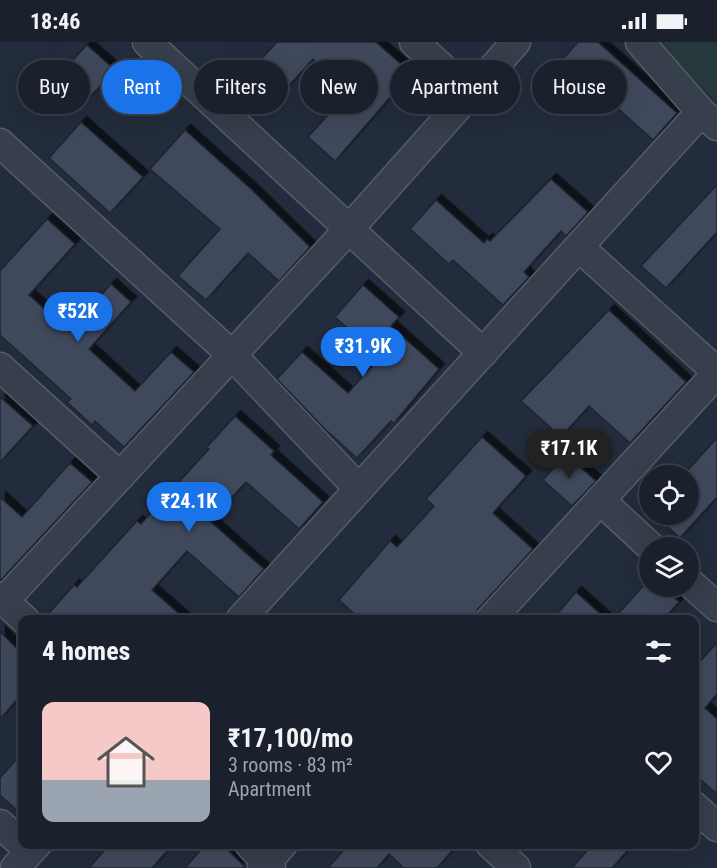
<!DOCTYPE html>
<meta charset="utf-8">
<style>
body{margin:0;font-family:"Roboto Condensed",sans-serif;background:#232935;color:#f1f3f6;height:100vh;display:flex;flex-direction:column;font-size:22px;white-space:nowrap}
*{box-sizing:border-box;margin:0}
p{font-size:20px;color:#9fa3aa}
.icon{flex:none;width:33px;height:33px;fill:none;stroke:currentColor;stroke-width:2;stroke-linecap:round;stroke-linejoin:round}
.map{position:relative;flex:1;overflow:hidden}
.panel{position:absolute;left:18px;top:573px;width:681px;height:234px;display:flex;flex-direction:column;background:#1a212d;border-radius:12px;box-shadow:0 6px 24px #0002,0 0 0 2px #383e49}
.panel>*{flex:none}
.top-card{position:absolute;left:18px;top:18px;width:681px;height:54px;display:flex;gap:12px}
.controls{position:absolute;left:639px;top:423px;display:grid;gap:12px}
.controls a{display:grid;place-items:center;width:60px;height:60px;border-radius:50%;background:#1a212d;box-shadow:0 6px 24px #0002,0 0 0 2px #383e49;font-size:30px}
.price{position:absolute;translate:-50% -51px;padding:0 14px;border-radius:21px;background:#1a73e8;color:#fff;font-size:20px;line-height:39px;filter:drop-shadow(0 2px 3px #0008)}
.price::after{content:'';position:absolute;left:50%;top:36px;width:18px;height:14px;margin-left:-9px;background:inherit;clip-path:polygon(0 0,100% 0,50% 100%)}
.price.current{background:#222;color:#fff}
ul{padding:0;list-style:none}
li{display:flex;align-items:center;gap:18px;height:150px;padding:0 24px}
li+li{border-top:2px solid #383e49}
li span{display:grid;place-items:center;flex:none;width:168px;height:120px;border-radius:12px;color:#555}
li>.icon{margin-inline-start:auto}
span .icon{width:72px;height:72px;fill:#fffc;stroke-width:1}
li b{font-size:26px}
h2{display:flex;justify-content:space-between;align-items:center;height:72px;padding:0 24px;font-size:26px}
.tag{padding:0 21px;border-radius:27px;background:#1a212d;box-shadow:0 6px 24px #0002,0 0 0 2px #383e49;font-size:21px;line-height:54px}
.tag.current{background:#1a73e8;color:#fff}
.status{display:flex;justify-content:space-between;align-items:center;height:42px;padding:0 30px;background:#1a212d;direction:ltr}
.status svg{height:16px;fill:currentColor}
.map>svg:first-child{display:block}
.green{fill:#25393d}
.building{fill:#3f4a5b;stroke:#1e2533;stroke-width:1.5;filter:url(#shadow)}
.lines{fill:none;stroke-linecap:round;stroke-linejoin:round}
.minor-casing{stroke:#555c6a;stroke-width:31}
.minor{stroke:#373e4c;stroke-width:28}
</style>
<div class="status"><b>18:46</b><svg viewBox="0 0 49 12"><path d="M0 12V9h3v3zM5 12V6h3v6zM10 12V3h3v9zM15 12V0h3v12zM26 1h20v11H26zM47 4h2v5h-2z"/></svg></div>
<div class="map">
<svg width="717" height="826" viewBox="0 0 717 826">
<defs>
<filter id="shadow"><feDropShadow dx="5.5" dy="-5.5" stdDeviation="0" flood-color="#0009"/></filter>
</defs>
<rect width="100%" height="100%" fill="#232c3c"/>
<path class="green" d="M658,0H717V61Z"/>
<g class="building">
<path d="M277,0H376L411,31L335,119L308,95L349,50L313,17L275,59L246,34Z"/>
<path d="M578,0H598L677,71L653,98L563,17Z"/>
<path d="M87,3L115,28L87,58L59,33Z"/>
<path d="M81,80L143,135L110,171L49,116Z"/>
<path d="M185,88L251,147L310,205L279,239L248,211L206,258L178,234L220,187L150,127Z"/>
<path d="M551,137L588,170L566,194L561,189L524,230L529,235L503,263L453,218L449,222L410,187L436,158L484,201L487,197L490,199Z"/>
<path d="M717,143V190L666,246L641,224Z"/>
<path d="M47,177L75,202L29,253L69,289L111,242L131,260L89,307L135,349L171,310L194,330L124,405L95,379L92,383L67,360L71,357L0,293V229Z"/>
<path d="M363,243L399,275L391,284L439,327L394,381L391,379L357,416L325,387L277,337L302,310L348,351L380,315L335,275Z"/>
<path d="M609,268L686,340L630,401L589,364L561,395L521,359Z"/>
<path d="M0,355L33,384L0,420Z"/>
<path d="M235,374L274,409L271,413L323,460L299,487L246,440L210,479L264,527L239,555L187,509L152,548L186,578H43L74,543L77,545L137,479L141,482L209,407L207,405Z"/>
<path d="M482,395L526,434L493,471L533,507L478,567L474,578H361L339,558L390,499L397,505L434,464L426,457Z"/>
<path d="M717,396V455L680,496L654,472H688V428Z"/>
<path d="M566,412L596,439L572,464L543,438Z"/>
<path d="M70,421L92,440L0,539V455L22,475Z"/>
<path d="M643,544H662L679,560L663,578H613Z"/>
<path d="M576,550L607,578H552Z"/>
<path d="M0,590L22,611V652L0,677Z"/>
<path d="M717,601V652L705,666L717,677V752L694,732V626Z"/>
<path d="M22,711V773L0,753V736Z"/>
<path d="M110,802H173L152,826H89Z"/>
<path d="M206,802H222L246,826H185Z"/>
<path d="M349,802H458L437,826H404L389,812L377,826H328Z"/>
<path d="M593,802H633L612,826H572Z"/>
</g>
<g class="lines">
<g class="minor-casing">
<g id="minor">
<path d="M147,0L483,311"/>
<path d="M414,0L470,51"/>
<path d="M640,0L701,70L717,84"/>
<path d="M0,101L232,313L359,447"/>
<path d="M579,205L717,330"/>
<path d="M0,325L120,434"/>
<path d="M600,458L652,506"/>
<path d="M688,539L717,565"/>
<path d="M0,555L25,578"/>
<path d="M4,559L349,187L516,0"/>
<path d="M240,578L701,70"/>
<path d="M490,578L717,331"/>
<path d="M694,764L717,785"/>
<path d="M0,782L22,802"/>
<path d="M249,802L271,826"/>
<path d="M490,802L516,826"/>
<path d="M15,826L37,802"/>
<path d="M262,826L283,802"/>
</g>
</g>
<use href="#minor" class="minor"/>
</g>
</svg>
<div class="controls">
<a><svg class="icon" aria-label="locate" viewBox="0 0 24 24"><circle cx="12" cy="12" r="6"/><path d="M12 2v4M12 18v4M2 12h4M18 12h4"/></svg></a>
<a><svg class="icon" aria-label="layers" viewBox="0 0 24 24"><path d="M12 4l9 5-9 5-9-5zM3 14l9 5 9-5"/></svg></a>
</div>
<b class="price" style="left:78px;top:301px">₹52K</b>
<b class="price" style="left:363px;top:336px">₹31.9K</b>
<b class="price current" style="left:569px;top:438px">₹17.1K</b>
<b class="price" style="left:189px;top:491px">₹24.1K</b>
<div class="top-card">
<a class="tag">Buy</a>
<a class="tag current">Rent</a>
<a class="tag">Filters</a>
<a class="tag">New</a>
<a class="tag">Apartment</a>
<a class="tag">House</a>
</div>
<section class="panel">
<h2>4 homes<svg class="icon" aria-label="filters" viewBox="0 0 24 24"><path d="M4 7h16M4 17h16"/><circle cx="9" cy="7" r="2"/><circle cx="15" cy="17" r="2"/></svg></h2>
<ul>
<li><span style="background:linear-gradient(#f6c9c9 65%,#9aa5b1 0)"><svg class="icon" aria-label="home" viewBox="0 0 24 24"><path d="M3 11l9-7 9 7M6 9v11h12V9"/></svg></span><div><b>₹17,100/mo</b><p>3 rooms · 83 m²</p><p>Apartment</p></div><svg class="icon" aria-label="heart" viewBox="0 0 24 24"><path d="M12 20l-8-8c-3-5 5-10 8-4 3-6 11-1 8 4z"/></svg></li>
</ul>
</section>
</div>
